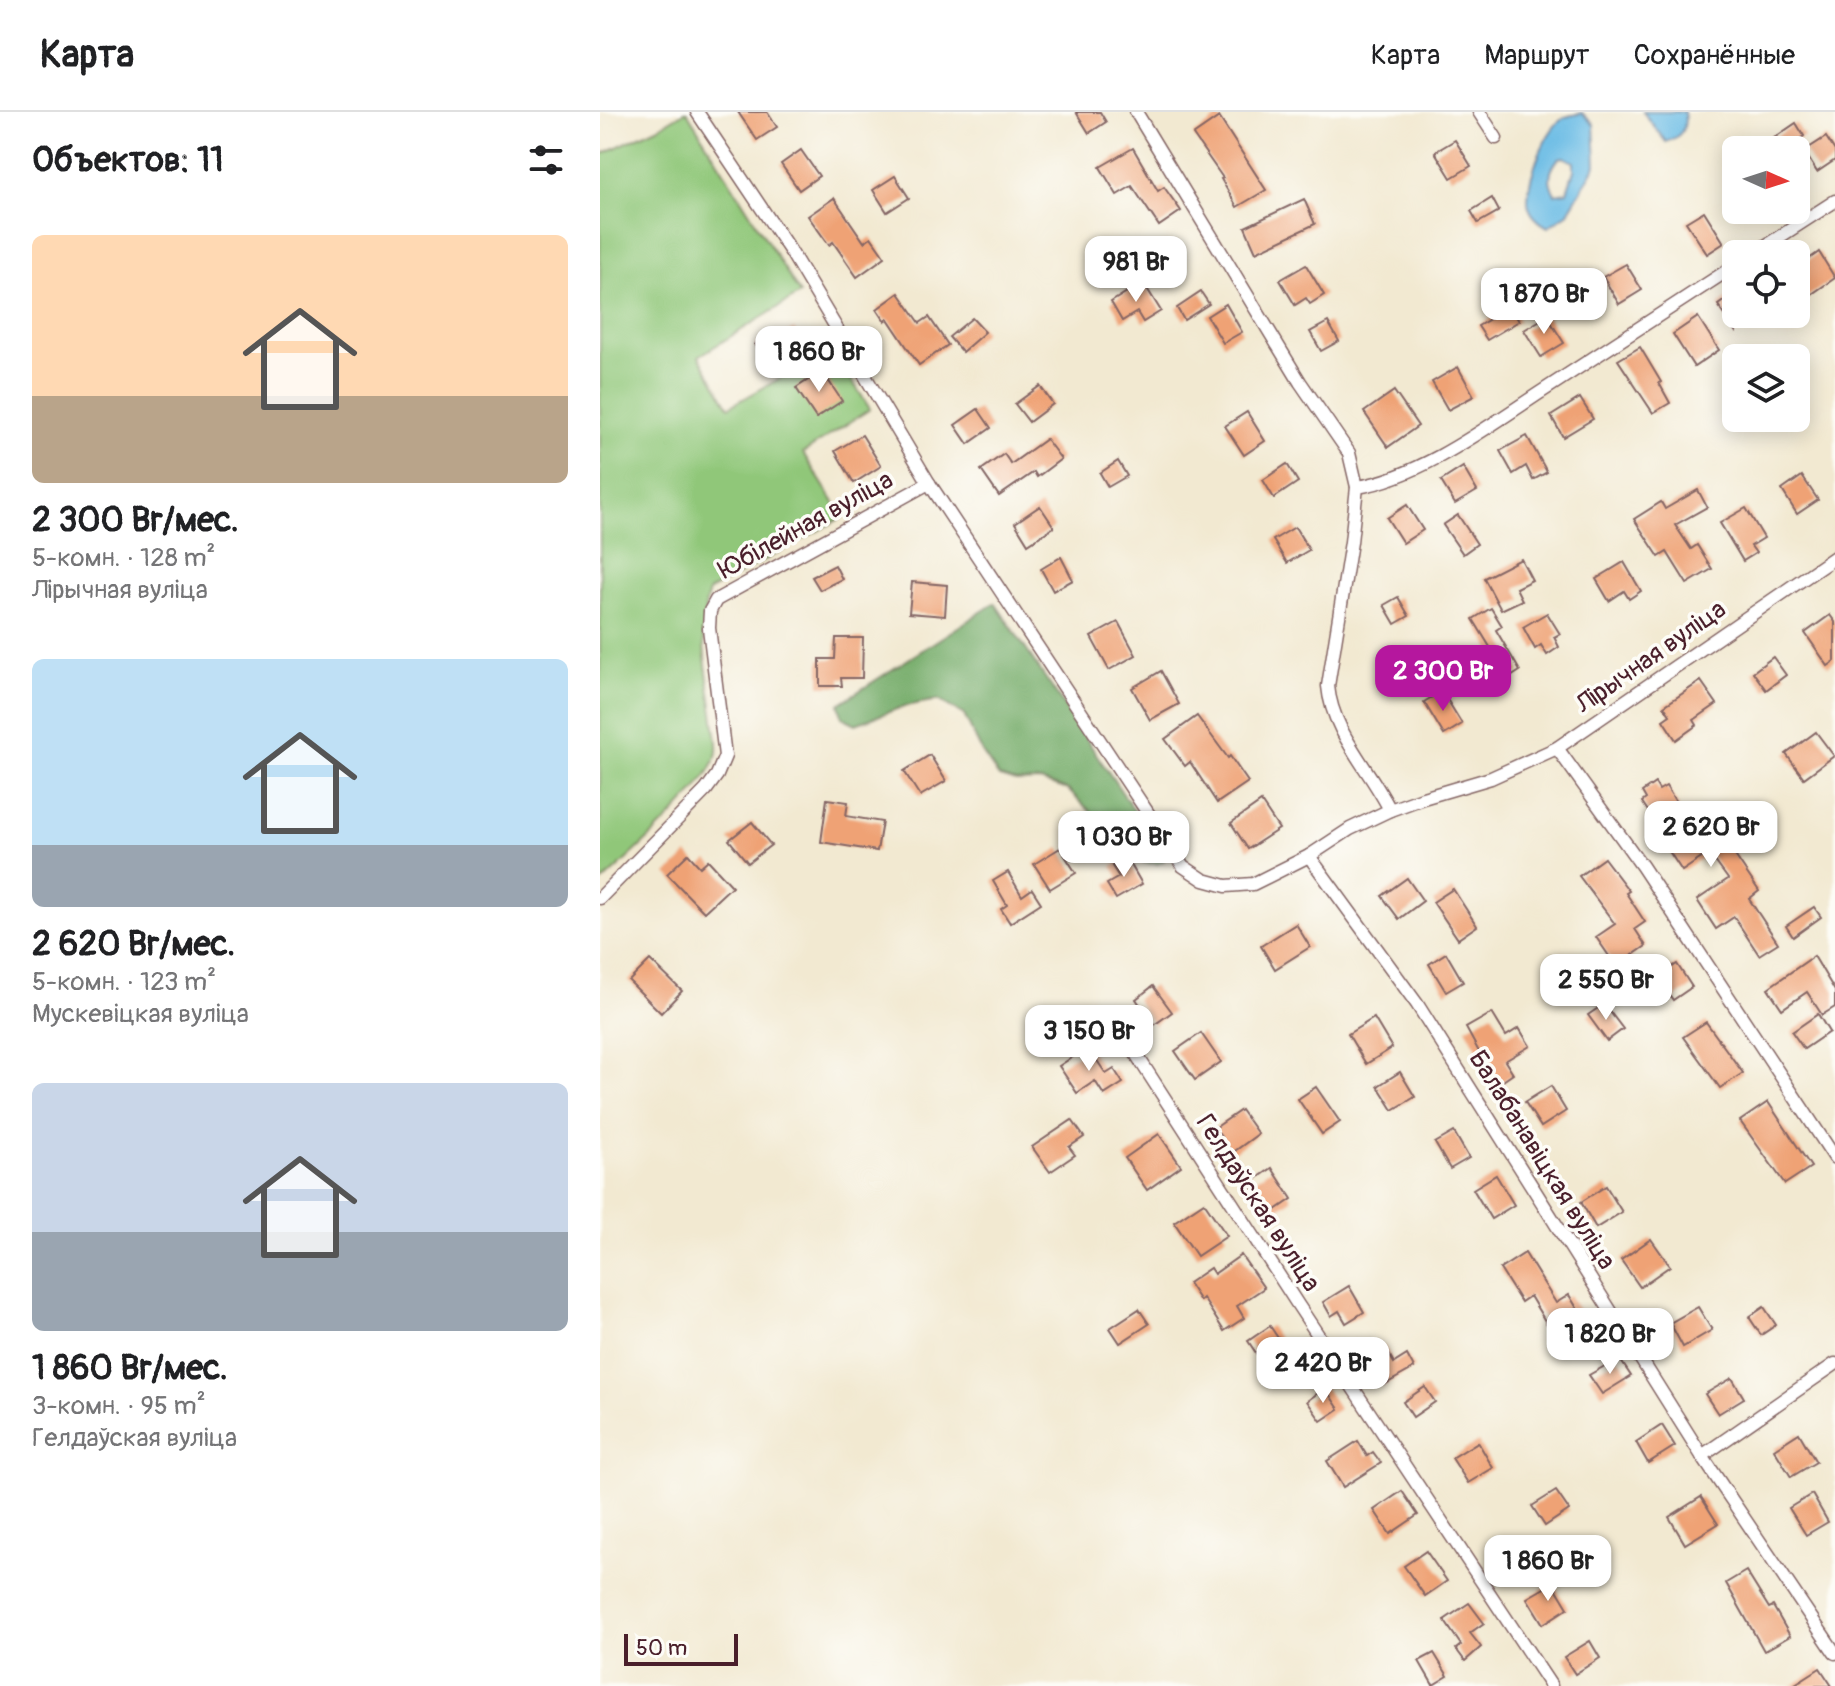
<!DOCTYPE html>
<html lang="ru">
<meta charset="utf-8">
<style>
body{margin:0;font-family:Pangolin,sans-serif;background:#f2f2f2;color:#202124;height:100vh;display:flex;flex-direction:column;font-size:30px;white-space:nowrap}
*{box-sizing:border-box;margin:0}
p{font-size:26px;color:#757577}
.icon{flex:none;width:44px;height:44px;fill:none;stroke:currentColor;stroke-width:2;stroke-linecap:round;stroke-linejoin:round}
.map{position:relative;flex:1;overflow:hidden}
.side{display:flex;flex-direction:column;background:#fff;width:600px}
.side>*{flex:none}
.needle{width:52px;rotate:93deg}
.controls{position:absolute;left:1122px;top:24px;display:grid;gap:16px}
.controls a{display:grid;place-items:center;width:88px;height:88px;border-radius:12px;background:#fff;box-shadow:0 4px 20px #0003;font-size:40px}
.scale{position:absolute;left:24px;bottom:20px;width:114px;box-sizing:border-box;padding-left:8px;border:4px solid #4a1f2b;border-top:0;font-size:22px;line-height:28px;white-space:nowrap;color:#4a1f2b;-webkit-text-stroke:6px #fdfcf7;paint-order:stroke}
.price{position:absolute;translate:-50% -68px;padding:0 18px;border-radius:16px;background:#fff;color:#222;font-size:26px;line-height:52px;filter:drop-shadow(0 2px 4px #0008)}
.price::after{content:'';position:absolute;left:50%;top:48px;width:24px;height:18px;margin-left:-12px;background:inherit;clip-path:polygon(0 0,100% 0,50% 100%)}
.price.on{background:#b5179e;color:#fff}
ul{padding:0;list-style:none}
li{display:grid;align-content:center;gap:16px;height:424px;padding:0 32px}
li span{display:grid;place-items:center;height:248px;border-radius:12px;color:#555}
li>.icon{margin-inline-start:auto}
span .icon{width:144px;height:144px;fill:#fffc;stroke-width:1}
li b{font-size:34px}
h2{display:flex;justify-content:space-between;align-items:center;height:96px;padding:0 32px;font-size:34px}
header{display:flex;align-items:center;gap:48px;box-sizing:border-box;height:112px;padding:0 40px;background:#fff;border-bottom:2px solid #e0e0e0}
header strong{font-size:38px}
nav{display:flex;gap:44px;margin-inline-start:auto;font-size:28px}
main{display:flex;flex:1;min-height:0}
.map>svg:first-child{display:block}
.green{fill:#90c779;stroke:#6d7352;stroke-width:2}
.forest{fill:#74ac69;stroke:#5f664a;stroke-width:2}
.water{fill:#6abce5;stroke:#5a6e88;stroke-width:2;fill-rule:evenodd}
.building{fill:#efa274}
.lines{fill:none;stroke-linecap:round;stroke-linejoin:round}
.minor-casing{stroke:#856665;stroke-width:15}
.minor{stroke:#fff;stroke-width:12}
.labels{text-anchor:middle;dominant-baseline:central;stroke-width:7;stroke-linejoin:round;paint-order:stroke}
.street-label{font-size:26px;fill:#4a1f2b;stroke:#fdfcf7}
</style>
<header>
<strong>Карта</strong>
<nav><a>Карта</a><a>Маршрут</a><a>Сохранённые</a></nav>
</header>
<main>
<section class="side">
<h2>Объектов: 11<svg class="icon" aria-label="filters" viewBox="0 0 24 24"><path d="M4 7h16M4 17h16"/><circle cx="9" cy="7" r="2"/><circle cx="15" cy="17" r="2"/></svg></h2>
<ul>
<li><span style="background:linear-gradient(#ffd9b3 65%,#b9a48a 0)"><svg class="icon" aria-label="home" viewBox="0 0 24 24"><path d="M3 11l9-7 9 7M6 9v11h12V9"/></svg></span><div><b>2 300 Br/мес.</b><p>5-комн. · 128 m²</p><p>Лірычная вуліца</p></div></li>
<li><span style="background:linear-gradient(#bfe0f5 75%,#9aa5b1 0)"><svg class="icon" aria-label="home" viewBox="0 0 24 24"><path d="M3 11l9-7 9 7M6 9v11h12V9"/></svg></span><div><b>2 620 Br/мес.</b><p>5-комн. · 123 m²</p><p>Мускевіцкая вуліца</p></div></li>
<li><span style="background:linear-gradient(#c9d6e8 60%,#9aa5b1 0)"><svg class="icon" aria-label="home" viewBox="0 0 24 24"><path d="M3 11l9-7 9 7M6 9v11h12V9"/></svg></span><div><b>1 860 Br/мес.</b><p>3-комн. · 95 m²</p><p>Гелдаўская вуліца</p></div></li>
</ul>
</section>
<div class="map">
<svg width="1235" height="1574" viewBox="0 0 1235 1574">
<rect width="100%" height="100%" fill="#fdfcf7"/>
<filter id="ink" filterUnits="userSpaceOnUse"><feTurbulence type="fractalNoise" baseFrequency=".0125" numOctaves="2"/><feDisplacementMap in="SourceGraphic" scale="16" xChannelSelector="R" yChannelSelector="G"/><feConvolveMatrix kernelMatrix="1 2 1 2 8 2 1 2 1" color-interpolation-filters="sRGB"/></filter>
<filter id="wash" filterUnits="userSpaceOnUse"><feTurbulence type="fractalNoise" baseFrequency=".006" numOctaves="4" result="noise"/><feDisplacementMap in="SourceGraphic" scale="32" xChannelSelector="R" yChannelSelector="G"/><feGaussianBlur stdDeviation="1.8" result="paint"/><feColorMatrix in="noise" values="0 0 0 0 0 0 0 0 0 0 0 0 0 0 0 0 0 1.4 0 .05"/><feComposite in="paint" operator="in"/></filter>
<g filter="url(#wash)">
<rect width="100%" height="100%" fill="#f2e9d1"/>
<path class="green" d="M84,0H87L200,182L99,244L129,295L232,237L270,297L203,341L243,405L109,479C96,519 109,566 114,608C115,617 118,629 117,639C115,672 26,747 0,772V43L59,15Z"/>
<path class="forest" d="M395,491L564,743V749L558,752L544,751L468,678L440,669L416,670L399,665L382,640L364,603L338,588L305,594L256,612L242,605L239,592Z"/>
<g class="water">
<path d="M1043,0H1084C1087,16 1082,24 1066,30Z"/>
<path d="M982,1L994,13L996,53L967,102L948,115C937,109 927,100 928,86C929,65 945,17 964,6C968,3 976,3 982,1ZM964,45L974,50V58L967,80L955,82C947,68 949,58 959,46Z"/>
</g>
<g id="blocks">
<g class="building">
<path d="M138,0H167L177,15L157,28Z"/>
<path d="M476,0H500L506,10L489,21Z"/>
<path d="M619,5L666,78L637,95L621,67L623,66L593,23Z"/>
<path d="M1196,11L1204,24L1184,38H1178L1171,28Z"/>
<path d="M1226,25L1235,39V48L1217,60L1204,39Z"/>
<path d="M855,28L871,54L851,66L835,40Z"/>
<path d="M533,36L558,79L564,75L581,99L559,114L532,74L517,83L500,55Z"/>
<path d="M201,38L219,64L199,78L181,52Z"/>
<path d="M295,64L309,86L287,100L273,78Z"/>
<path d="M234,86L264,130L271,125L285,145L257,165L233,130L229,133L208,104Z"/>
<path d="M892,86L899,99L878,111L871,99Z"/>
<path d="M704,87L715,112L656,140L645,115Z"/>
<path d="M1104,99L1124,131L1107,142L1086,110Z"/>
<path d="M1219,140L1235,166L1206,186L1196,171V156Z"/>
<path d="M1026,152L1042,178L1019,192L1003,165Z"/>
<path d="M706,153L724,183L710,192L706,186L695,193L680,168Z"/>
<path d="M543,170L561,199L543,210L537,200L522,209L511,190Z"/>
<path d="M601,180L609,192L584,208L577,196Z"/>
<path d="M1136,180V219L1118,193Z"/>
<path d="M299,181L320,211L329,205L348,233L319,253L288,207L285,209L277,197Z"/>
<path d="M626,192L642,220L623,231L607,204Z"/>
<path d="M910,195L919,209L887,228L878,214Z"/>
<path d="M947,204L964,231L941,245L924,218Z"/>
<path d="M1098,205L1119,238L1094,255L1073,222Z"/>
<path d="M372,206L385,220L362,240L349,225Z"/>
<path d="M728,210L739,229L721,239L710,220Z"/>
<path d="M194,217L206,237L176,255L169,243L163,246L155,232L174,220L178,226Z"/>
<path d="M1040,235L1061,270L1059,271L1070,291L1053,301L1018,248Z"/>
<path d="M858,255L874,284L848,298L832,270Z"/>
<path d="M222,259L242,289L216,306L196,276Z"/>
<path d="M440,274L453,292L429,310L415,292Z"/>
<path d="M794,279L818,314L788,335L764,300Z"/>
<path d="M980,286L993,307L963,325L951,304Z"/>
<path d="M378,297L391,316L368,332L355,313Z"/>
<path d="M647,300L665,329L644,343L625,314Z"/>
<path d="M262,323L281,354L254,371L235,339Z"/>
<path d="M927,324L947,360L933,368L926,354L913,362L900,339Z"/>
<path d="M446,327L461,347L437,365L434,360L399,384L381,358L404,342L411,352Z"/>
<path d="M518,349L527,364L508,375L500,361Z"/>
<path d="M687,352L698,370L674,386L663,368Z"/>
<path d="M863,355L877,379L855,392L841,369Z"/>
<path d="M1202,364L1218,388L1197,402L1182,378Z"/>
<path d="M1098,378L1107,395L1075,413L1091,437L1097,433L1112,457L1087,472L1067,440L1059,445L1034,407L1061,390L1065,397Z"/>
<path d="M807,393L823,418L803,431L787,406Z"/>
<path d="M440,394L454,415L428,432L415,411Z"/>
<path d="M1146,396L1164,426L1151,434L1156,441L1143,449L1120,411Z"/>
<path d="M858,403L877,432L863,442L843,413Z"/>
<path d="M695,415L709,438L687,451L673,428Z"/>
<path d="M461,445L473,468L453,479L441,457Z"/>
<path d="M921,447L932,468L916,476L922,488L901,498L884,466Z"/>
<path d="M1024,450L1041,479L1029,487L1024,479L1009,489L996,467Z"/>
<path d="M235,453L242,467L220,478L212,465Z"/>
<path d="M312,470L347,473L345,504L309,501Z"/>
<path d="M798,485L809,504L795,512L784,493Z"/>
<path d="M891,496L902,514L896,518L920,559L898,573L882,547L893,540L873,507Z"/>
<path d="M947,501L960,522L954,525L959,535L947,543L941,533L935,537L923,515Z"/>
<path d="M1230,503L1235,510V549L1228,554L1205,521Z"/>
<path d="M518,510L536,543L509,558L491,525Z"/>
<path d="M236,526H263L262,566H241L242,574H220V547H235Z"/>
<path d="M1173,545L1186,563L1166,578L1153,560Z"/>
<path d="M561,559L579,592L550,608L532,576Z"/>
<path d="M1101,569L1117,592L1094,608L1097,613L1076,628L1063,608L1070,603L1064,594Z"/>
<path d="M842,579L862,612L844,623L824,590Z"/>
<path d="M597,604L628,646L630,644L648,670L617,691L590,650L585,654L565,627Z"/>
<path d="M1216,620L1234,644L1204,666L1186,642Z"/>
<path d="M330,643L346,669L320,684L304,659Z"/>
<path d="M1055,671L1059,678L1066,674L1079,695L1075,698L1095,729L1121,712L1135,733L1130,736L1159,779L1149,787L1178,831L1159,843L1134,805L1116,817L1097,788L1128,767L1109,741L1082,759L1063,730L1067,728L1042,690L1046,687L1042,680Z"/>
<path d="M227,687L248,690L246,704L282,710L277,739L221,730Z"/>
<path d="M661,690L679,717L648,737L631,711Z"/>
<path d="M152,710L171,733L148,751L129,728Z"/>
<path d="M460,736L476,761L450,777L434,752Z"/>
<path d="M88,742L100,755L108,748L132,774L104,800L67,762Z"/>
<path d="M527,746L542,772L516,787L507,772L519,765L512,754Z"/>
<path d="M1004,746L1029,779L1026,781L1045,810L1035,817L1046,834L1030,845L1036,854L1022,863L996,825L1015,812L979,764Z"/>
<path d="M408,760L422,784L432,777L441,791L410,811L401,797L407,793L393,769Z"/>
<path d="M807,766L823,789L799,807L782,784Z"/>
<path d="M853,777L877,814L858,827L833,790Z"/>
<path d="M1214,795L1221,805L1193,825L1186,814Z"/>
<path d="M696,812L710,835L675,857L661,834Z"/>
<path d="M846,841L863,870L846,880L829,852Z"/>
<path d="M1214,844L1235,879V895L1222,903L1207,880L1182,897L1168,876Z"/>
<path d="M50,848L82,879L61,901L29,869Z"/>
<path d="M1077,852L1092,875L1073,888L1057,865Z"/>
<path d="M553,874L572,900L554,913L536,887Z"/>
<path d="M1004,892L1023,917L1007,929L988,903Z"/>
<path d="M892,901L906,924L919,916L930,934L905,949L913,962L897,973L866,916Z"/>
<path d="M1218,902L1229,920L1204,937L1192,920Z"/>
<path d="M774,906L792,936L766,952L748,922Z"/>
<path d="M1106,910L1143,961L1120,976L1083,925Z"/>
<path d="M601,921L621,950L595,968L575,939Z"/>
<path d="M488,935L506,962L514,957L523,971L504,983L495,969L477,981L459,954Z"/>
<path d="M800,960L815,985L793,998L778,974Z"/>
<path d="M951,974L966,999L941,1015L925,990Z"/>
<path d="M716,975L740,1010L722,1022L698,987Z"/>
<path d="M1168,990L1211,1055L1185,1072L1140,1009Z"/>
<path d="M641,998L658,1022L632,1041L615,1016Z"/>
<path d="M472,1008L484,1025L469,1035L475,1043L450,1060L432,1035Z"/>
<path d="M854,1020L869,1046L850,1057L835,1031Z"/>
<path d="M559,1022L581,1054L547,1078L525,1046Z"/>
<path d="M672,1056L692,1087L670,1102L649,1072Z"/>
<path d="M896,1063L914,1093L891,1107L873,1077Z"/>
<path d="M1006,1074L1022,1100L996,1116L981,1090Z"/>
<path d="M604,1090L627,1124L597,1144L574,1110Z"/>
<path d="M1051,1127L1070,1154L1040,1175L1021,1148Z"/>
<path d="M925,1141L956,1191L969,1183L989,1216L960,1234L930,1184L921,1190L900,1157Z"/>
<path d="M641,1143L664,1176L637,1194L644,1206L624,1219L603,1186L600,1189L588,1171L610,1156L614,1162Z"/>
<path d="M749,1174L764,1200L746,1211L739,1199L731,1204L723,1190Z"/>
<path d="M1098,1195L1112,1218L1083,1235L1070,1211Z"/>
<path d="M1164,1195L1176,1213L1161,1223L1149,1205Z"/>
<path d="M539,1197L549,1212L520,1231L510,1216Z"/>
<path d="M670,1214L688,1241L666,1256L648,1229Z"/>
<path d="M784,1233L794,1251L807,1243L814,1256L784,1273L767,1243Z"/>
<path d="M1019,1246L1031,1264L1002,1282L989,1263Z"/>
<path d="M1132,1266L1144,1286L1118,1302L1105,1282Z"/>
<path d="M825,1275L835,1290L813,1305L803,1290Z"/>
<path d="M725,1276L739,1297L721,1309L707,1289Z"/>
<path d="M1062,1313L1075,1334L1048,1351L1036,1330Z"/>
<path d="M1199,1321L1216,1350L1191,1365L1174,1337Z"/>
<path d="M758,1329L767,1344L773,1340L781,1351L743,1375L727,1349Z"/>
<path d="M878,1330L893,1356L868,1371L852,1346Z"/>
<path d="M802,1379L818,1403L790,1422L774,1398Z"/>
<path d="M956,1379L969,1398L945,1414L932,1394Z"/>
<path d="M1212,1382L1228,1410L1206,1423L1189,1396Z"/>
<path d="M1101,1385L1118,1412L1085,1432L1069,1405Z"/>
<path d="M826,1439L847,1469L825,1484L804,1454Z"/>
<path d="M1146,1459L1169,1496L1173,1494L1190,1524L1164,1539L1126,1471Z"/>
<path d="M953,1471L968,1496L943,1512L927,1486Z"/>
<path d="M869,1491L884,1511L870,1521L881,1535L865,1549L856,1537L861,1533L844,1508Z"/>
<path d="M990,1529L1000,1546L975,1562L964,1545Z"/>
<path d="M834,1541L848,1564L833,1573L819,1549Z"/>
<path d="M1220,1556L1232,1574H1192Z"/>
</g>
</g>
</g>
<g filter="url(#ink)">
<use href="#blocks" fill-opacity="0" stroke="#856665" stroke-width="2"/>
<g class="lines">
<g class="minor-casing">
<g id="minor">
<path d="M97,0L191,140L329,371L583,754L604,768L626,774L653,772L709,744L750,717L790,698L823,686L891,666L957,636L1235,445"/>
<path d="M536,0L700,270L749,341L757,375L751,430L728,574C732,620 769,656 790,698"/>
<path d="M879,0L896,26"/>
<path d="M1153,142L1235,89"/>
<path d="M757,375C819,366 889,314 941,280C1006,237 1071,195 1136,153"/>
<path d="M957,636L1042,754L1235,1046"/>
<path d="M709,744L817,892L1102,1344L1235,1541"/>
<path d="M0,786L106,678L117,663L125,644L109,516L110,499L116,488L329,371"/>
<path d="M516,911L698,1193L951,1574"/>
<path d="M1102,1344L1235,1252"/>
</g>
</g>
<use href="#minor" class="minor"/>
</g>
</g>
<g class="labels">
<g class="street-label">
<text transform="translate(206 413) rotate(-29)">Юбілейная вуліца</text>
<text transform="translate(1051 545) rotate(-35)">Лірычная вуліца</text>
<text transform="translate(942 1048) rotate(58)">Балабанавіцкая вуліца</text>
<text transform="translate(658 1091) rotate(57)">Гелдаўская вуліца</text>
</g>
</g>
</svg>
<div class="controls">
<a><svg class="needle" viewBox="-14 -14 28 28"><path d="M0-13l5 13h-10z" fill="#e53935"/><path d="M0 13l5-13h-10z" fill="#757577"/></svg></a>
<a><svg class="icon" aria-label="locate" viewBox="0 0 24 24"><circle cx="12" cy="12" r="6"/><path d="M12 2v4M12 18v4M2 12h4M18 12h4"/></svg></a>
<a><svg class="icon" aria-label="layers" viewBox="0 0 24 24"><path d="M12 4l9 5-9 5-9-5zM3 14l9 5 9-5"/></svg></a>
</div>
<div class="scale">50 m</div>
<b class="price" style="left:536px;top:192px">981 Br</b>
<b class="price" style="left:944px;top:224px">1 870 Br</b>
<b class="price" style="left:219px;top:282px">1 860 Br</b>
<b class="price on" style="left:843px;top:601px">2 300 Br</b>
<b class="price" style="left:1111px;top:757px">2 620 Br</b>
<b class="price" style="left:524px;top:767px">1 030 Br</b>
<b class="price" style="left:1006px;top:910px">2 550 Br</b>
<b class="price" style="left:489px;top:961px">3 150 Br</b>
<b class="price" style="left:1010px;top:1264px">1 820 Br</b>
<b class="price" style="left:723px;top:1293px">2 420 Br</b>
<b class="price" style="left:948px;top:1491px">1 860 Br</b>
</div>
</main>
